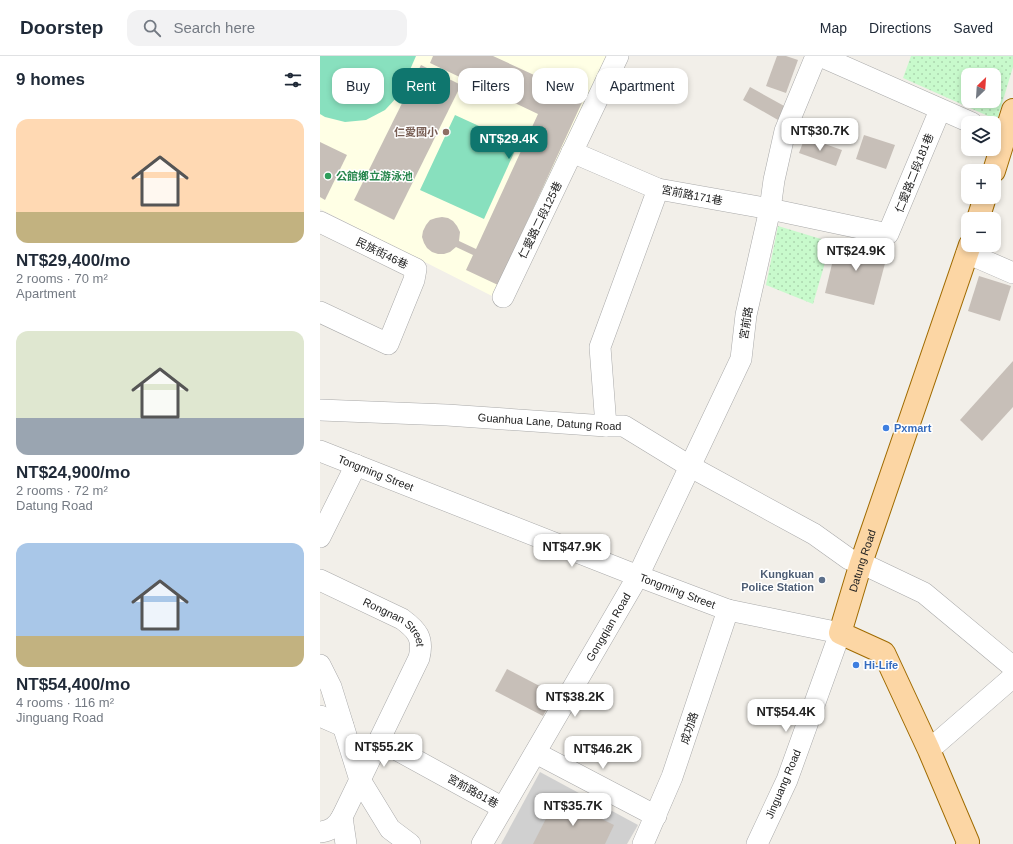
<!DOCTYPE html>
<meta charset="utf-8">
<style>
body{margin:0;font-family:Helvetica,"Noto Sans TC",sans-serif;background:#f2f2f3;color:#1f2937;height:100vh;display:flex;flex-direction:column;font-size:15px;white-space:nowrap}
*{box-sizing:border-box;margin:0}
p{font-size:13px;color:#747a83}
.icon{flex:none;width:22px;height:22px;fill:none;stroke:currentColor;stroke-width:2;stroke-linecap:round;stroke-linejoin:round}
.map{position:relative;flex:1;overflow:hidden}
.sheet{display:flex;flex-direction:column;background:#fff;width:320px}
.sheet>*{flex:none}
.hud{position:absolute;left:12px;top:12px;width:380px;height:36px;display:flex;gap:8px}
.needle{width:26px;rotate:25deg}
.fabs{position:absolute;left:641px;top:12px;display:grid;gap:8px}
.fabs a{display:grid;place-items:center;width:40px;height:40px;border-radius:8px;background:#fff;box-shadow:0 2px 6px #0003;font-size:20px}
.price{position:absolute;translate:-50% -34px;padding:0 9px;border-radius:8px;background:#fff;color:#222;font-size:13px;line-height:26px;filter:drop-shadow(0 1px 2px #0008)}
.price::after{content:'';position:absolute;left:50%;top:24px;width:12px;height:9px;margin-left:-6px;background:inherit;clip-path:polygon(0 0,100% 0,50% 100%)}
.price.on{background:#0f766e;color:#fff}
ul{padding:0;list-style:none}
li{display:grid;align-content:center;gap:8px;height:212px;padding:0 16px}
li span{display:grid;place-items:center;height:124px;border-radius:12px;color:#555}
li>.icon{margin-inline-start:auto}
span .icon{width:72px;height:72px;fill:#fffc;stroke-width:1}
li b{font-size:17px}
h2{display:flex;justify-content:space-between;align-items:center;height:48px;padding:0 16px;font-size:17px}
.tag{padding:0 14px;border-radius:12px;background:#fff;box-shadow:0 2px 6px #0003;font-size:14px;line-height:36px}
.tag.on{background:#0f766e;color:#fff}
header{display:flex;align-items:center;gap:24px;box-sizing:border-box;height:56px;padding:0 20px;background:#fff;border-bottom:1px solid #e0e1e3}
header strong{font-size:19px}
nav{display:flex;gap:22px;margin-inline-start:auto;font-size:14px}
.search{width:280px;height:36px;background:#f2f2f3;display:flex;align-items:center;gap:10px;box-sizing:border-box;padding:0 14px;border-radius:12px;color:#747a83;font-size:15px}
main{display:flex;flex:1;min-height:0}
.map>svg:first-child{display:block}
.education{fill:#ffffe5}
.religious{fill:#d0d0d0}
.park{fill:url(#park-dots);fill-rule:evenodd}
.pitch{fill:#88e0be}
.building{fill:#c7bfb8}
.lines{fill:none;stroke-linecap:round;stroke-linejoin:round}
.minor-casing{stroke:#a9a9a9;stroke-width:22}
.major-casing{stroke:#a06b00;stroke-width:24}
.minor{stroke:#fff;stroke-width:21}
.major{stroke:#fcd6a4;stroke-width:22}
.education-dot{fill:#8d6e63;stroke:#fff;stroke-width:1.5}
.leisure-dot{fill:#2e9e5b;stroke:#fff;stroke-width:1.5}
.shop-dot{fill:#3f7fe0;stroke:#fff;stroke-width:1.5}
.service-dot{fill:#5c6f8a;stroke:#fff;stroke-width:1.5}
.labels{text-anchor:middle;dominant-baseline:central;stroke-width:3;stroke-linejoin:round;paint-order:stroke}
.education-label{font-size:11px;font-weight:bold;fill:#785e54;stroke:#fff;text-anchor:end}
.street-label{font-size:11px;fill:#222;stroke:#fff}
.leisure-label{font-size:11px;font-weight:bold;fill:#27864d;stroke:#fff;text-anchor:start}
.shop-label{font-size:11px;font-weight:bold;fill:#366cbe;stroke:#fff;text-anchor:start}
.service-label{font-size:11px;font-weight:bold;fill:#4e5e75;stroke:#fff;text-anchor:end}
</style>
<header>
<strong>Doorstep</strong>
<div class="search"><svg class="icon" aria-label="search" viewBox="0 0 24 24"><circle cx="10" cy="10" r="6"/><path d="M15 15l6 6"/></svg>Search here</div>
<nav><a>Map</a><a>Directions</a><a>Saved</a></nav>
</header>
<main>
<section class="sheet">
<h2>9 homes<svg class="icon" aria-label="filters" viewBox="0 0 24 24"><path d="M4 7h16M4 17h16"/><circle cx="9" cy="7" r="2"/><circle cx="15" cy="17" r="2"/></svg></h2>
<ul>
<li><span style="background:linear-gradient(#ffd9b3 75%,#c2b280 0)"><svg class="icon" aria-label="home" viewBox="0 0 24 24"><path d="M3 11l9-7 9 7M6 9v11h12V9"/></svg></span><div><b>NT$29,400/mo</b><p>2 rooms · 70 m²</p><p>Apartment</p></div></li>
<li><span style="background:linear-gradient(#dfe7d0 70%,#9aa5b1 0)"><svg class="icon" aria-label="home" viewBox="0 0 24 24"><path d="M3 11l9-7 9 7M6 9v11h12V9"/></svg></span><div><b>NT$24,900/mo</b><p>2 rooms · 72 m²</p><p>Datung Road</p></div></li>
<li><span style="background:linear-gradient(#a9c7e8 75%,#c2b280 0)"><svg class="icon" aria-label="home" viewBox="0 0 24 24"><path d="M3 11l9-7 9 7M6 9v11h12V9"/></svg></span><div><b>NT$54,400/mo</b><p>4 rooms · 116 m²</p><p>Jinguang Road</p></div></li>
</ul>
</section>
<div class="map">
<svg width="693" height="788" viewBox="0 0 693 788">
<defs>
<pattern id="park-dots" width="8" height="8" patternUnits="userSpaceOnUse"><rect width="8" height="8" fill="#c8facc"/><path d="M2 2h.1M6 6h.1" fill="none" stroke="#acd6af" stroke-width="1.8" stroke-linecap="round"/></pattern>
</defs>
<rect width="100%" height="100%" fill="#f2efe9"/>
<path class="education" d="M0,0H288L174,241L0,153Z"/>
<path class="religious" d="M220,716L318,769L307,788H181Z"/>
<g class="park">
<path d="M591,0H693V11L677,64L583,22ZM648,19H674V45H648Z"/>
<path d="M458,170L511,186L493,248L446,229Z"/>
</g>
<g class="pitch">
<path d="M0,0H96L79,39L65,54L46,64L25,66L5,61L0,58Z"/>
<path d="M135,59L198,88L164,163L100,134Z"/>
</g>
<g class="building">
<path d="M113,0H173L264,42L178,229L146,214L153,199L136,191L130,196L124,198H118L112,196L107,192L104,187L102,181L103,175L106,169L110,164L116,162L122,161L128,162L133,165L137,170L140,176L139,185L156,193L218,58L110,7Z"/>
<path d="M457,0H466L478,4L466,37L446,30Z"/>
<path d="M101,9L141,29L74,164L34,144Z"/>
<path d="M430,31L466,51L458,64L423,44Z"/>
<path d="M544,79L575,89L566,113L536,103Z"/>
<path d="M485,81L522,94L516,110L479,97Z"/>
<path d="M0,86L27,99L5,144L0,141Z"/>
<path d="M518,183L568,196L554,249L505,237Z"/>
<path d="M659,220L691,230L680,265L648,255Z"/>
<path d="M693,305V351L662,385L640,364Z"/>
<path d="M187,613L235,638L223,660L175,635Z"/>
<path d="M237,741L294,769L285,788H213Z"/>
</g>
<g class="lines">
<g class="minor-casing">
<g id="minor">
<path d="M500,0L652,67"/>
<path d="M252,96L338,133L450,153L568,178L620,54"/>
<path d="M0,166L96,213L94,224L68,288L0,256"/>
<path d="M647,197L693,217"/>
<path d="M183,241L298,0"/>
<path id="s1" d="M0,354L127,359L286,370H304L371,411L494,478L529,503L541,507L604,537L693,611"/>
<path d="M286,370L280,291L338,133"/>
<path id="s2" d="M0,395L318,520L408,554L520,577L467,724L437,788"/>
<path d="M0,481L36,409"/>
<path id="s3" d="M0,524L82,563C97,574 104,582 99,602L22,761C17,770 11,775 0,776"/>
<path d="M0,609L11,631L40,724L70,773L90,788"/>
<path d="M0,660L23,670"/>
<path d="M59,684L183,752"/>
<path d="M609,694L693,621"/>
<path d="M216,697L336,760"/>
<path d="M22,761L26,788"/>
<path id="s4" d="M162,788L318,520L421,303L426,259L450,153L454,124L465,75L496,0"/>
<path d="M323,788L352,721L408,554"/>
</g>
</g>
<g class="major-casing">
<g id="major">
<path d="M674,115L693,54"/>
<path d="M658,163L665,141"/>
<path id="s5" d="M647,788L648,786L609,694L564,597L520,577L541,507L650,189"/>
</g>
</g>
<use href="#minor" class="minor"/>
<use href="#major" class="major"/>
</g>
<circle class="education-dot" cx="126" cy="76" r="4"/>
<circle class="leisure-dot" cx="8" cy="120" r="4"/>
<g class="shop-dot">
<circle cx="566" cy="372" r="4"/>
<circle cx="536" cy="609" r="4"/>
</g>
<circle class="service-dot" cx="502" cy="524" r="4"/>
<g class="labels">
<g class="education-label">
<text x="118" y="76">仁愛國小</text>
</g>
<g class="street-label">
<text transform="translate(594 117) rotate(-68)">仁愛路二段181巷</text>
<text transform="translate(372 139) rotate(11)">宮前路171巷</text>
<text transform="translate(220 164) rotate(-64)">仁愛路二段125巷</text>
<text transform="translate(62 197) rotate(26)">民族街46巷</text>
<text transform="translate(426 267) rotate(-81)">宮前路</text>
<text stroke="none"><textPath href="#s1" startOffset="230">Guanhua Lane, Datung Road</textPath></text>
<text stroke="none"><textPath href="#s2" startOffset="60">Tongming Street</textPath></text>
<text stroke="none"><textPath href="#s5" startOffset="333">Datung Road</textPath></text>
<text stroke="none"><textPath href="#s2" startOffset="384">Tongming Street</textPath></text>
<text stroke="none"><textPath href="#s3" startOffset="87">Rongnan Street</textPath></text>
<text stroke="none"><textPath href="#s4" startOffset="251">Gongqian Road</textPath></text>
<text transform="translate(369 672) rotate(-71)">成功路</text>
<text transform="translate(463 728) rotate(-67)">Jinguang Road</text>
<text transform="translate(153 735) rotate(29)">宮前路81巷</text>
</g>
<g class="leisure-label">
<text x="16" y="120">公館鄉立游泳池</text>
</g>
<g class="shop-label">
<text x="574" y="372">Pxmart</text>
<text x="544" y="609">Hi-Life</text>
</g>
<g class="service-label">
<text x="494" y="518">Kungkuan<tspan x="494" dy="13">Police Station</tspan></text>
</g>
</g>
</svg>
<div class="fabs">
<a><svg class="needle" viewBox="-14 -14 28 28"><path d="M0-13l5 13h-10z" fill="#e53935"/><path d="M0 13l5-13h-10z" fill="#747a83"/></svg></a>
<a><svg class="icon" aria-label="layers" viewBox="0 0 24 24"><path d="M12 4l9 5-9 5-9-5zM3 14l9 5 9-5"/></svg></a>
<a>+</a>
<a>−</a>
</div>
<b class="price" style="left:500px;top:96px">NT$30.7K</b>
<b class="price on" style="left:189px;top:104px">NT$29.4K</b>
<b class="price" style="left:536px;top:216px">NT$24.9K</b>
<b class="price" style="left:252px;top:512px">NT$47.9K</b>
<b class="price" style="left:255px;top:662px">NT$38.2K</b>
<b class="price" style="left:466px;top:677px">NT$54.4K</b>
<b class="price" style="left:64px;top:712px">NT$55.2K</b>
<b class="price" style="left:283px;top:714px">NT$46.2K</b>
<b class="price" style="left:253px;top:771px">NT$35.7K</b>
<div class="hud">
<a class="tag">Buy</a>
<a class="tag on">Rent</a>
<a class="tag">Filters</a>
<a class="tag">New</a>
<a class="tag">Apartment</a>
</div>
</div>
</main>
